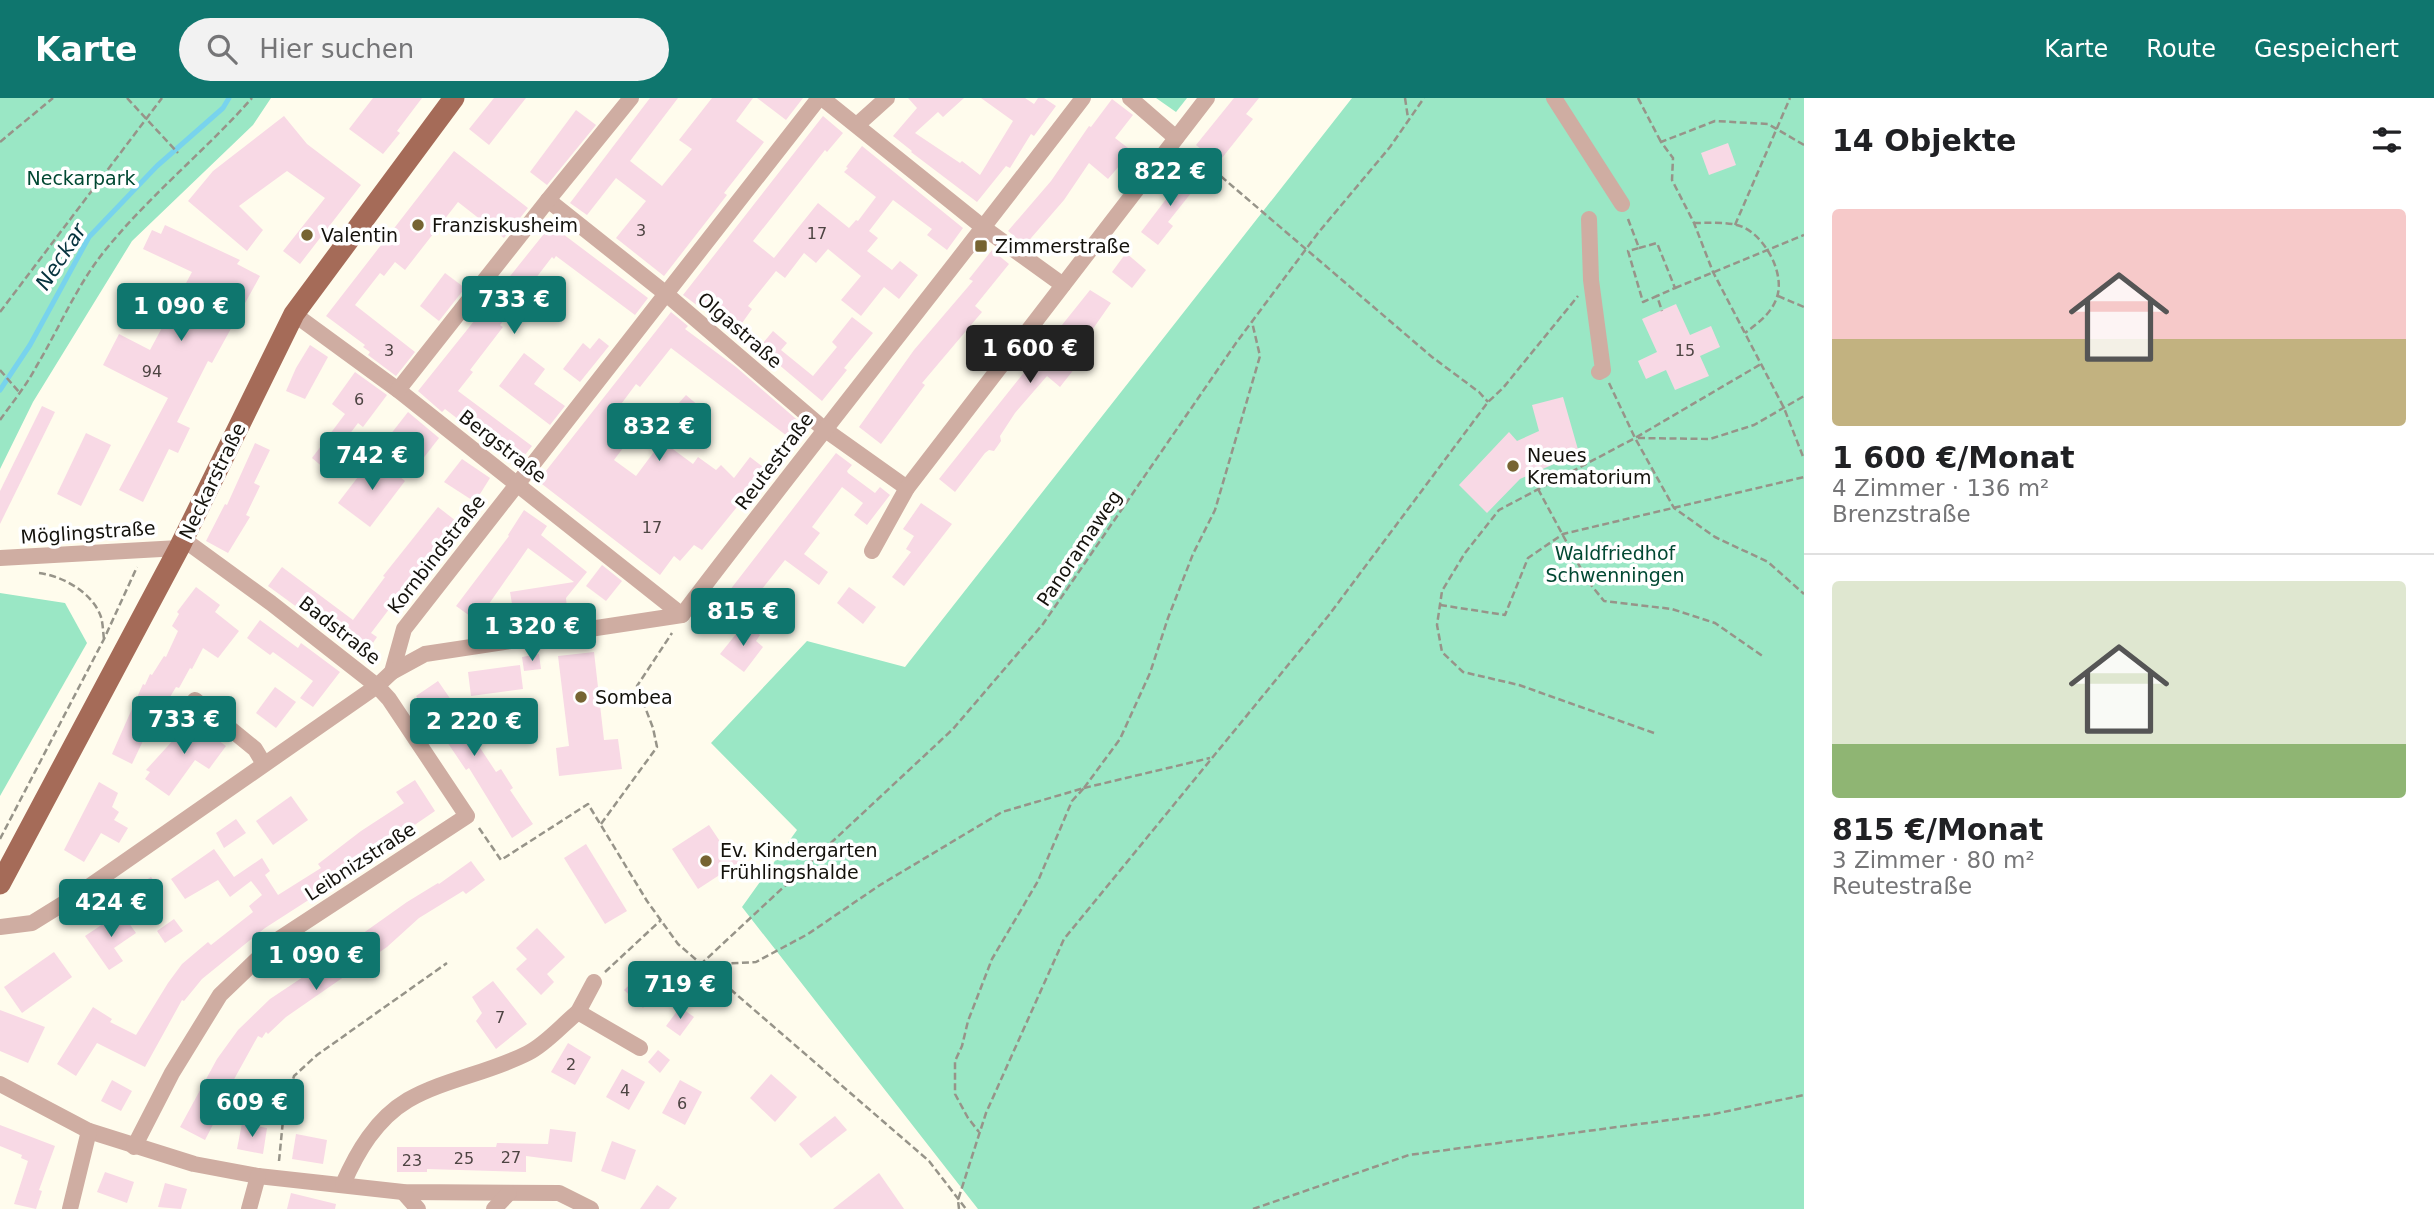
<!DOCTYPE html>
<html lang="de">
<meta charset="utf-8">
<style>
body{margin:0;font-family:"DejaVu Sans",sans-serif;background:#f2f2f2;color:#202124;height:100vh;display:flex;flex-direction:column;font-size:26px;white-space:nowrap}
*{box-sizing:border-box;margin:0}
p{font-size:23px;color:#757577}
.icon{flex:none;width:38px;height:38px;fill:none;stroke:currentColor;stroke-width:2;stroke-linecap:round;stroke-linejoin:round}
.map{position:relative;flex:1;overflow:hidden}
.sheet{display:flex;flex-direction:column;background:#fff;width:630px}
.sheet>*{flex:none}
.price{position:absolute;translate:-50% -60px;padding:0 16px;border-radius:7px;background:#0f766e;color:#fff;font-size:23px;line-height:46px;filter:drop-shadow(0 2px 4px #0008)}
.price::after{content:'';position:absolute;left:50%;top:42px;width:21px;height:16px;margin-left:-10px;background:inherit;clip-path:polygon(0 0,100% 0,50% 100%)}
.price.active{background:#222;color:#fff}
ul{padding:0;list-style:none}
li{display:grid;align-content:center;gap:14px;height:371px;padding:0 28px}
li+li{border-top:2px solid #e0e0e0}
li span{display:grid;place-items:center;height:217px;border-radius:7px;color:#555}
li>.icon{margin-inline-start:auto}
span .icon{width:126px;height:126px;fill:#fffc;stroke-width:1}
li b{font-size:30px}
h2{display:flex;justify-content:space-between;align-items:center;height:84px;padding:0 28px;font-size:30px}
header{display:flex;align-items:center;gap:42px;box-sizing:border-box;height:98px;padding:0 35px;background:#0f766e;color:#fff}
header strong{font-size:33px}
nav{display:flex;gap:38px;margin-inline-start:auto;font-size:24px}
.search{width:490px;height:63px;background:#f2f2f2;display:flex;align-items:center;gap:18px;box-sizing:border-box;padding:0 24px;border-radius:38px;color:#757577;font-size:26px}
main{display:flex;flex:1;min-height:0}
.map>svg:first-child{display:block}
.green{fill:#9ae7c5}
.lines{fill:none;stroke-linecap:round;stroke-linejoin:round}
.stream{stroke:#78d3ed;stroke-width:5}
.building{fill:#f8d9e5}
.path{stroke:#979489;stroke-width:2.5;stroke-dasharray:7 3.5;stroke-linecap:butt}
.minor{stroke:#cfada2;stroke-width:16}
.major{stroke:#a56b58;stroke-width:21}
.poi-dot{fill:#766432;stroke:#fff;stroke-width:2.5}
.labels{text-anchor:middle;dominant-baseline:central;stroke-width:7;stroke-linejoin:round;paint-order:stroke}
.number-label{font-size:16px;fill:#4d4442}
.park-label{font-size:19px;fill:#014832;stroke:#fff}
.poi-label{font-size:19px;fill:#14120c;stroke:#fff;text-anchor:start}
.street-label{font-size:19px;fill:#14120c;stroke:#fff}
.water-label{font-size:21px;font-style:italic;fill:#05323d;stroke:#fff}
</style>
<header>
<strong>Karte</strong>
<div class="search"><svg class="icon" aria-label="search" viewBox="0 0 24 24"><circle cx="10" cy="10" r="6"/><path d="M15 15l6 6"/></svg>Hier suchen</div>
<nav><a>Karte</a><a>Route</a><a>Gespeichert</a></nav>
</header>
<main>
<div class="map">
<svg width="1804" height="1111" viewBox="0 0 1804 1111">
<rect width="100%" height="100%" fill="#fffced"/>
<g class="green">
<path d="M0,0H271L253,27L132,143L33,304L0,371Z"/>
<path d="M1156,0H1187L1176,14Z"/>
<path d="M1352,0H1804V1111H978L742,809L797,732L711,645L807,543L905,569Z"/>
<path d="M0,495L65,505L87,545L0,698Z"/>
</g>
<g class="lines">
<path class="stream" d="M0,292L30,247L89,139L157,68L223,10L229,0"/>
</g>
<g class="building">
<path d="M373,0H422L397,33L400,35L383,56L349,31Z"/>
<path d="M494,0H526L489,47L469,31Z"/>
<path d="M650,0H678L630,63L662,88L692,51L679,42L712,0H753L736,23L764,44L724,95L727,97L664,178L616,140L646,103L616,80L587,117L570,105Z"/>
<path d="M757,0H803L786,22Z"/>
<path d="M908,0H964L943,19L938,14L915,35L960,65L962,63L980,77L1013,23L981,0H1025L1034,6L1038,0H1044L1056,8L1034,38L1031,36L1010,70L1006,68L977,104L911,54L912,53L893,38L917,10Z"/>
<path d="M1234,0H1259L1246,16L1253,21L1218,65L1196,47Z"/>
<path d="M1112,1L1133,17L1115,40L1132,53L1108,81L1089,65L1064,102L1025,147L1008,133L1051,83L1089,28L1091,29Z"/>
<path d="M576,12L596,27L547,87L530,74Z"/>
<path d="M284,18L307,46L361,87L300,166L283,153L325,100L287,73L239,108L263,132L247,153L188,103L213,73Z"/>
<path d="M823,18L843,35L827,54L825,52L753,143L774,160L818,105L849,130L856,122L858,123L876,99L844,74L848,70L846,69L862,48L963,130L947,152L927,137L932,131L893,102L869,133L878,140L867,153L892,172L900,163L918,177L899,201L884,189L861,218L841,202L861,178L828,151L816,165L804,155L785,180L776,173L748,208L752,211L735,235L683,197Z"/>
<path d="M1728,45L1736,67L1709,77L1701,55Z"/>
<path d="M454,53L528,110L504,140L458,104L405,172L395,164L384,178L380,175L355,207L415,254L396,278L368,257L370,254L363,249L365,247L326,218Z"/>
<path d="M1183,73L1199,85L1168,124L1173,128L1158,147L1141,134L1170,96L1166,93Z"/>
<path d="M165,127L240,162L237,166L260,178L212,265L208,263L177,324L190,330L178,355L169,351L143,404L119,392L168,300L103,267L119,236L150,252L192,174L143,151L152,132L161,136Z"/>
<path d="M551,127L648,200L635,217L556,158L554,161L552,159L500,227L503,229L470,272L473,274L458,293L532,348L517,367L445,311L442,314L418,293Z"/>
<path d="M992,152L1009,166L975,208L982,214L922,285L925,287L881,346L859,329L914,252L973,183L969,181Z"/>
<path d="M1126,155L1146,172L1132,190L1112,174Z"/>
<path d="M445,175L465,190L439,223L420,208Z"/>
<path d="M1090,192L1111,205L1069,265L1075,270L1060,289L1047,278L1015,315L1000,338L1001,343L994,353L989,352L985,355L955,394L939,381Z"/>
<path d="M1676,206L1690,237L1711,228L1720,249L1700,258L1709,278L1675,292L1666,272L1646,281L1638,263L1657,254L1642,221Z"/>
<path d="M671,214L688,228L685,231L736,269L802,326L791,341L671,250L640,289L636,286L613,317L635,334L614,362L636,378L662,343L693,366L698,359L716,372L721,367L734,380L750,359L767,372L702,452L694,447L680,463L674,458L660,477L538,383Z"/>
<path d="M852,219L873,235L844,270L847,272L822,303L759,250L773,233L787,245L781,252L813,278L837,249L832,244Z"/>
<path d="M599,240L609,248L580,284L563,271L583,245L590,251Z"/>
<path d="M310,247L328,259L305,301L286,293L296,270Z"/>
<path d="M524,255L545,271L534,286L565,308L550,327L499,288Z"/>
<path d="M355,274L387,297L363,329L358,325L324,370L312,360L345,316L332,306Z"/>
<path d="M686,297L700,309L692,319L677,307Z"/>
<path d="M1563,299L1579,355L1520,381L1487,415L1459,387L1509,334L1517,343L1539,333L1532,307Z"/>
<path d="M42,308L55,314L0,426V393Z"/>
<path d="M408,314L439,340L418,367L383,346Z"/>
<path d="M86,335L111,347L81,408L57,396Z"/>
<path d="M255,345L270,352L254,385L260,388L246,417L250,419L228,455L206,443L225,406L227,407Z"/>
<path d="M836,355L852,367L847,373L848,375L875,395L880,389L890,397L867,427L854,417L863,405L842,389L812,429L820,435L804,456L828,474L819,487L785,462L742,516L723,501Z"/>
<path d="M374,358L405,383L370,429L338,405Z"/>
<path d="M462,361L490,380L475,404L444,384Z"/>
<path d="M921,405L952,426L904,488L892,479L911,454L906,451L914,438L903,431Z"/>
<path d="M438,409L456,423L371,535L377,539L364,558L268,488L282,469L353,522L385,479L383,478Z"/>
<path d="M524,412L547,428L541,437L587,474L566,500L567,510L514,518L510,494L574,484L528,450L477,523L456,508L509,438L508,437Z"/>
<path d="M602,467L622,483L606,503L586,488Z"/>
<path d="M196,489L220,507L215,514L239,533L218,560L203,550L192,571L190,570L179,590L176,589L164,609L160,607L132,666L112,656L143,586L145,587L150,576L152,577L164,558L166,559L178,533L172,528L179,516L177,514Z"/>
<path d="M849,489L876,509L863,526L837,505Z"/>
<path d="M260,522L298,550L301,545L340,574L313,609L300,600L313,583L273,554L270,557L247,540Z"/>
<path d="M745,525L760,537L756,543L763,549L744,574L720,556Z"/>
<path d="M594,554L604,642L618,641L622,671L559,678L556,650L569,648L558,558Z"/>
<path d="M539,556L541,571L524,573L522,559Z"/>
<path d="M520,567L523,591L471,598L468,574Z"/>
<path d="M438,583L465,622L463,624L496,674L501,671L513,690L510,692L533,726L512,740L469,670L466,672L416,598Z"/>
<path d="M275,589L296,604L276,630L256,615Z"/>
<path d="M196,617L205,624L200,629L226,648L209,671L195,662L169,698L145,681L150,674L146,672Z"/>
<path d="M415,682L435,713L397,739L398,740L319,791L321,794L265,830L202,881L184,903L182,902L145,969L97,945L76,978L57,966L93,909L112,921L110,924L136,937L168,885L182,866L208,844L211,847L253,814L249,808L262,797L251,783L230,799L218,782L185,801L171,781L214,751L234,779L262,760L270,773L265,777L278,797L321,770L318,766L361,733L404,705L396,694Z"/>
<path d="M99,684L118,695L112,709L119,714L114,722L128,730L119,745L101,735L84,764L64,752Z"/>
<path d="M291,698L308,722L273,747L256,723Z"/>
<path d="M236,721L246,735L224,750L216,735Z"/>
<path d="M709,727L723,748L728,744L741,763L698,791L672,751Z"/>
<path d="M586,746L627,813L605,826L564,760Z"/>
<path d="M471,763L485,782L466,796L463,793L419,820L387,849L286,919L268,936L266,934L262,940L258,938L216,1014L219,1015L205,1042L180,1029L217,961L238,932L270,901L339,855L338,853L407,804L438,785L439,786Z"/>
<path d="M151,779L159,790L136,806L128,793Z"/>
<path d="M121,814L136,835L114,850L123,863L109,872L85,838Z"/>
<path d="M174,821L183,833L165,845L157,833Z"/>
<path d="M537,830L565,859L547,876L554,884L541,897L516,871L527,861L516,850Z"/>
<path d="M54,854L72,879L22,915L4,889Z"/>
<path d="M650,867L668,884L643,910L624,892Z"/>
<path d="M493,883L527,926L496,951L476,923L482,915L472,899Z"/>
<path d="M680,909L694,919L680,938L666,928Z"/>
<path d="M0,912L45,929L28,965L0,953Z"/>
<path d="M568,945L591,959L575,987L551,974Z"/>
<path d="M658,952L670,962L660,975L648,964Z"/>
<path d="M622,971L645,984L629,1012L606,999Z"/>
<path d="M771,976L797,999L775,1024L750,1000Z"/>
<path d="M112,982L132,993L121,1013L101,1003Z"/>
<path d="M680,982L702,994L685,1027L662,1015Z"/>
<path d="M835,1018L847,1032L811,1060L799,1046Z"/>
<path d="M242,1025L267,1030L263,1056L237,1051Z"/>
<path d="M0,1027L55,1048L39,1092L42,1093L36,1111L14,1106L28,1063L21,1060L22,1057L0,1048Z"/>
<path d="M550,1031L576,1034L572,1064L526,1058V1074L427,1071V1074H397V1049H496L497,1045L548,1046Z"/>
<path d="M296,1036L327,1042L323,1066L292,1061Z"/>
<path d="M612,1043L636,1052L625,1082L601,1073Z"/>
<path d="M105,1074L134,1084L127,1105L97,1094Z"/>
<path d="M879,1075L904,1111H833Z"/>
<path d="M165,1085L187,1091L181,1111L158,1109Z"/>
<path d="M657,1087L677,1100L669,1111H640Z"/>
<path d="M291,1095L336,1106L335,1111H287Z"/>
</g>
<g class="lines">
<g class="path">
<path d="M127,0L178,55"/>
<path d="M1405,0L1408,20"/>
<path d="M1638,0L1661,44"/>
<path d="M0,44L53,0"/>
<path d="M1804,47L1768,26L1715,23L1661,44L1673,60L1672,82L1694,125L1713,174L1784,310L1804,361"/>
<path d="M1189,51L1432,259L1479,294L1488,304"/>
<path d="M1628,121L1639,150L1628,153L1643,204L1657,198L1662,213"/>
<path d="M1694,125C1710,125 1728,123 1743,129C1765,139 1785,175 1777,199C1772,215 1758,225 1745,235"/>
<path d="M1735,127L1790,0"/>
<path d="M1639,150L1657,145L1675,190L1657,198"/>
<path d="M1675,190L1804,137"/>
<path d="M1778,198L1804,209"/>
<path d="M0,214L162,0"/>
<path d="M0,272L19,294"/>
<path d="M1609,285L1635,340L1674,410L1715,439L1768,464L1804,496"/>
<path d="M0,322C12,305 26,288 36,269C60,229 77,186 107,150C151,96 206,52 252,0"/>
<path d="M1638,340L1710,341L1754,327L1804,298"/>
<path d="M1538,391L1587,482L1604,503L1672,511L1715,525L1764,559"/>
<path d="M39,475C63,478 93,495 101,519C103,526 103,534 104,541"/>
<path d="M1440,507L1505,517L1528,460L1563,436L1804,379"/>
<path d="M1654,635L1519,587L1463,574L1442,554L1437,527L1442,493L1465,455L1499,412L1635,340L1761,266"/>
<path d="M1084,690L1120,641L1150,575L1168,520L1193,456L1215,412L1260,258L1252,224"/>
<path d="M1084,690L1210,660"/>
<path d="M601,726L657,649L653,630L637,588L672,535"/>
<path d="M479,730L501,762L588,706L647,803L678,846L929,1063L966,1111"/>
<path d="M0,741L104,541L137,469"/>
<path d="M700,867L953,631L1043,526L1236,245L1318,135L1390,49L1424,0"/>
<path d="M700,867L756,864L808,836L880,787L1002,714L1084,690L1072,703L1038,783L992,861L968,923L962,948L955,963V996L968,1020L979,1034"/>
<path d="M605,874L661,822"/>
<path d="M279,1063L284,1012L294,978L317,957L447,865"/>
<path d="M959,1111L958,1102L986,1015L1064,841L1329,517L1488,304L1503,290L1578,198"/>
<path d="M1253,1111L1409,1057L1714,1016L1804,997"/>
</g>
<g class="minor">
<path d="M822,0L984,130L1063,187"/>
<path d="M1130,0L1176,40"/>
<path d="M1554,0L1622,106"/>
<path d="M857,27L887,0"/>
<path d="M548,102L665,195L824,331L907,390"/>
<path d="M1589,121L1591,182L1603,272L1599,274"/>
<path d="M294,216L398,292L682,517"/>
<path d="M398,292L548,102L631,0"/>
<path d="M872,453L907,390L1207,0"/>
<path d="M0,460L179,450"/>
<path d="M392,574L404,531L819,0"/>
<path d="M168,635L195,602L255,651L264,666"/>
<path d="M0,829L32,825L74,799L377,588L392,574L425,556L682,517C814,343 951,173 1083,0"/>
<path d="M578,914L594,884"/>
<path d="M0,986L89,1033L194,1066L258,1078L403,1094L559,1095L591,1111"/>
<path d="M134,1049L172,975L220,897L276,843L467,718L389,601L377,588L271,505L183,441"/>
<path d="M343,1086C357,1054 376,1021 408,1002C445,981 489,975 528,955C546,946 562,927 578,914L640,950"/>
<path d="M403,1094L418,1111"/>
<path d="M70,1111L89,1033"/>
<path d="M249,1111L258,1078"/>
<path d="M494,1111L509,1095"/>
</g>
<path class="major" d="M0,786L179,450L294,216L454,0"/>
</g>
<g class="poi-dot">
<circle cx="418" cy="127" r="7"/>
<circle cx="307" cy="137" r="7"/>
<rect x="974" y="141" width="14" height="14" rx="3.5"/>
<circle cx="1513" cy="368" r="7"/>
<circle cx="581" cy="599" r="7"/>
<circle cx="706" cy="763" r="7"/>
</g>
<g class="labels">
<g class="number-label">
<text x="641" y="132">3</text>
<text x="817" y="135">17</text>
<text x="389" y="252">3</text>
<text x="1685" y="252">15</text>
<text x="152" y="273">94</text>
<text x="359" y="301">6</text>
<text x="652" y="429">17</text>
<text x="500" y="919">7</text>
<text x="571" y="966">2</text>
<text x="625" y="992">4</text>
<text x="682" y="1005">6</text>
<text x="511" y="1059">27</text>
<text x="464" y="1060">25</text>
<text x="412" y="1062">23</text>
</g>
<g class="park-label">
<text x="81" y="80">Neckarpark</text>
<text x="1615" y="455">Waldfriedhof<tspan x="1615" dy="22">Schwenningen</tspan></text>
</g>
<g class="poi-label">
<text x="432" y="127">Franziskusheim</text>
<text x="321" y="137">Valentin</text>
<text x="995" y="148">Zimmerstraße</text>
<text x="1527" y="357">Neues<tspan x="1527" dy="22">Krematorium</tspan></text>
<text x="595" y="599">Sombea</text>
<text x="720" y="752">Ev. Kindergarten<tspan x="720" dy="22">Frühlingshalde</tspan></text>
</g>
<g class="street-label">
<text transform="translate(740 232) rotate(41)">Olgastraße</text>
<text transform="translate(503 348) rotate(38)">Bergstraße</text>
<text transform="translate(774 363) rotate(-53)">Reutestraße</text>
<text transform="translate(212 383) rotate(-64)">Neckarstraße</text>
<text transform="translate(88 434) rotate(-4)">Möglingstraße</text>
<text transform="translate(1079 450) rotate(-56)">Panoramaweg</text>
<text transform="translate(436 456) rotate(-52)">Kornbindstraße</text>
<text transform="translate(340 532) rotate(38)">Badstraße</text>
<text transform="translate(360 763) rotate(-33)">Leibnizstraße</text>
</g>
<g class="water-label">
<text transform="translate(61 159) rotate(-57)">Neckar</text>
</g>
</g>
</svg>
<b class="price" style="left:1170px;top:110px">822 €</b>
<b class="price" style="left:514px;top:238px">733 €</b>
<b class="price" style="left:181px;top:245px">1 090 €</b>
<b class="price active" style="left:1030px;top:287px">1 600 €</b>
<b class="price" style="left:659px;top:365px">832 €</b>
<b class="price" style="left:372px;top:394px">742 €</b>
<b class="price" style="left:743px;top:550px">815 €</b>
<b class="price" style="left:532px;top:565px">1 320 €</b>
<b class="price" style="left:184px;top:658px">733 €</b>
<b class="price" style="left:474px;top:660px">2 220 €</b>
<b class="price" style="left:111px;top:841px">424 €</b>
<b class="price" style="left:316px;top:894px">1 090 €</b>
<b class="price" style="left:680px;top:923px">719 €</b>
<b class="price" style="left:252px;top:1041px">609 €</b>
</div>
<section class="sheet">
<h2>14 Objekte<svg class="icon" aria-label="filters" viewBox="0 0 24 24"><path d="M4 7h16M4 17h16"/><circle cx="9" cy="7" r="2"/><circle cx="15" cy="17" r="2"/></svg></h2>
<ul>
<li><span style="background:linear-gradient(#f6c9c9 60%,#c2b280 0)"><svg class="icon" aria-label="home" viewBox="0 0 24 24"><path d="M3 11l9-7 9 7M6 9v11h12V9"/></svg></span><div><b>1 600 €/Monat</b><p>4 Zimmer · 136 m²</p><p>Brenzstraße</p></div></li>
<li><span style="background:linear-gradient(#dfe7d0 75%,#8fb573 0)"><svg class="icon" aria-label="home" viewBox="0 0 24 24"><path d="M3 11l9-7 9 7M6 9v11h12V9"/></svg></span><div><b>815 €/Monat</b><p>3 Zimmer · 80 m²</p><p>Reutestraße</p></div></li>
</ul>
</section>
</main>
